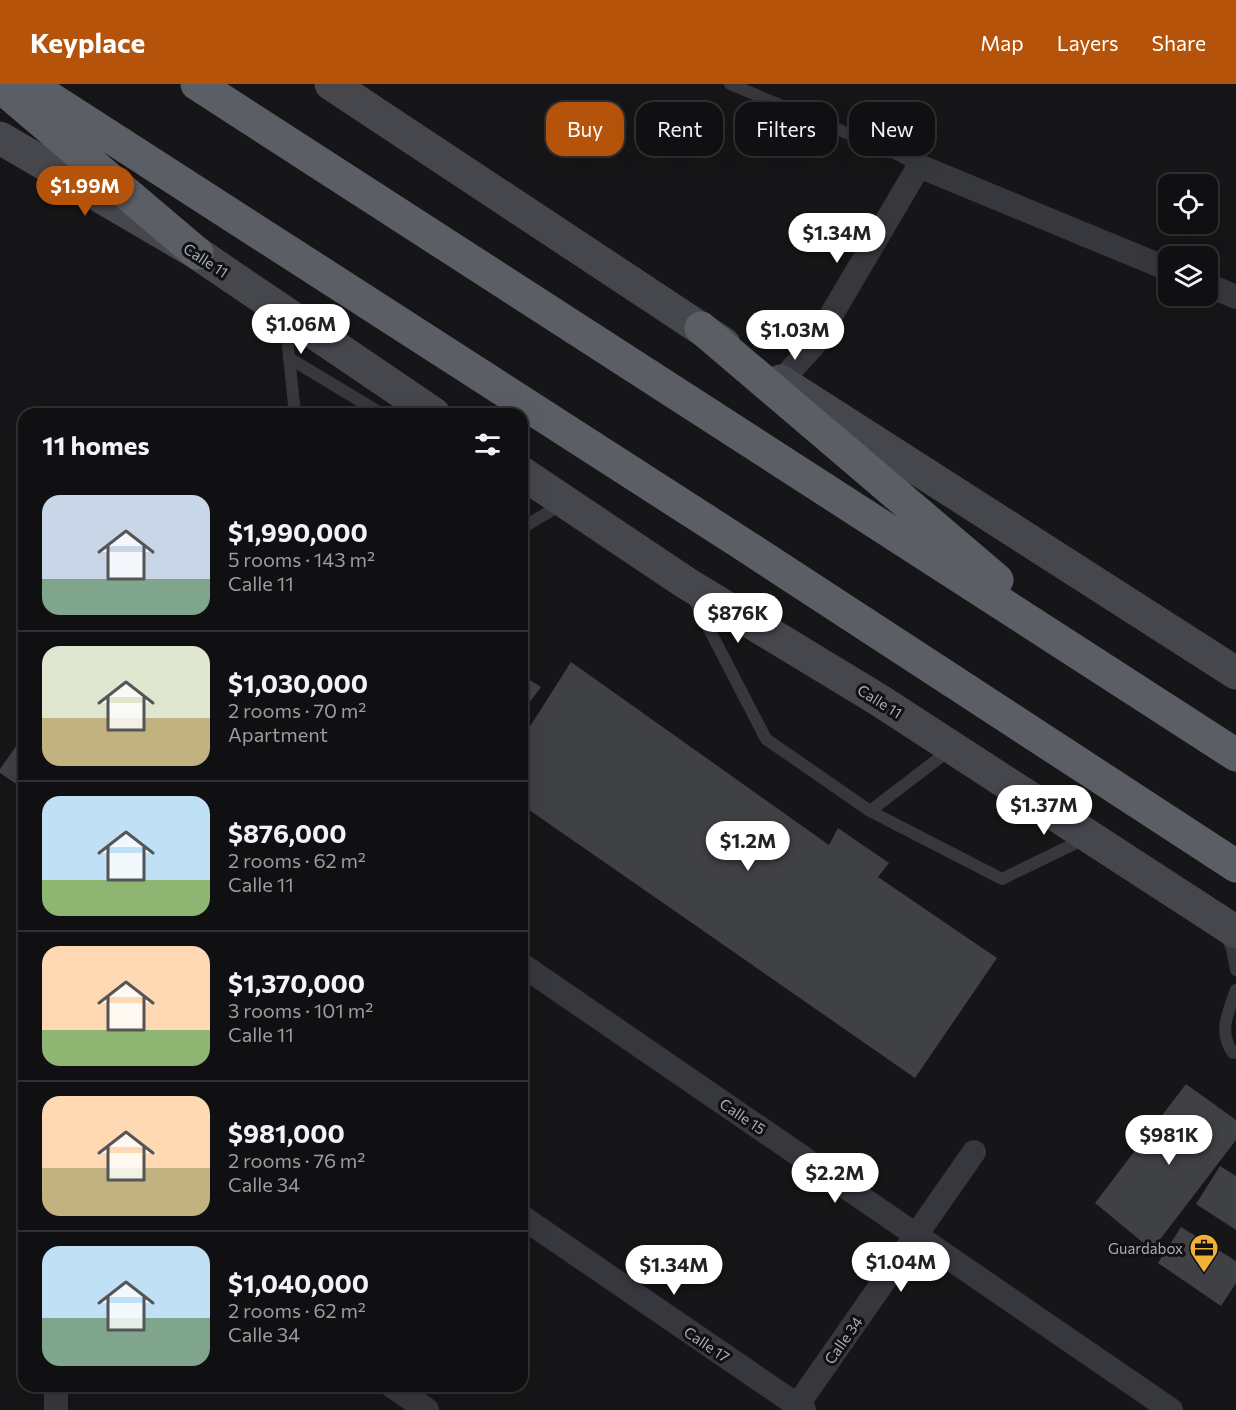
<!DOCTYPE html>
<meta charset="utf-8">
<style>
body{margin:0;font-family:Commissioner,sans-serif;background:#19191b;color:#f1f3f6;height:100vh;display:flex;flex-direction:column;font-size:22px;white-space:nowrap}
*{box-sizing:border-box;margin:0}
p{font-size:20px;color:#9c9d9f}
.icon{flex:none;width:33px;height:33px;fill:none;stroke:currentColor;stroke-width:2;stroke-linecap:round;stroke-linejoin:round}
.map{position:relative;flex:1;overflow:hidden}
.sheet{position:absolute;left:18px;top:324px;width:510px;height:984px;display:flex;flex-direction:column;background:#101012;border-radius:18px;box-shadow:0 6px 24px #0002,0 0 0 2px #303032}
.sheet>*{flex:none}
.top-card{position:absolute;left:546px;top:18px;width:570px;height:54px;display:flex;gap:12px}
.controls{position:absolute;left:1158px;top:90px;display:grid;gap:12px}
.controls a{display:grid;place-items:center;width:60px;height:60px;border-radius:12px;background:#101012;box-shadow:0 6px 24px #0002,0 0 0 2px #303032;font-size:30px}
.price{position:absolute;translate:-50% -51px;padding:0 14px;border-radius:21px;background:#fff;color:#222;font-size:20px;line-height:39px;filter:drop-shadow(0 2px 3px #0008)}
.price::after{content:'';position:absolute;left:50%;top:36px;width:18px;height:14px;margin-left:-9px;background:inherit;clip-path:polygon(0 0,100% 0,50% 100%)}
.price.active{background:#b45309;color:#fff}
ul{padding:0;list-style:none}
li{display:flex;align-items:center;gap:18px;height:150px;padding:0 24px}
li+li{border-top:2px solid #303032}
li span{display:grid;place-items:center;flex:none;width:168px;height:120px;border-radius:18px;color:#555}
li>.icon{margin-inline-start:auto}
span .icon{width:72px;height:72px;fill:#fffc;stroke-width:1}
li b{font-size:26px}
h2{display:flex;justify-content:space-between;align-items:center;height:72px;padding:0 24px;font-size:26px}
.chip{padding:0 21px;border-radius:18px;background:#101012;box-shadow:0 6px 24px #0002,0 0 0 2px #303032;font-size:21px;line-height:54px}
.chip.active{background:#b45309;color:#fff}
header{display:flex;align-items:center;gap:36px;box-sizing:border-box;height:84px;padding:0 30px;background:#b45309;color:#fff}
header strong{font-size:28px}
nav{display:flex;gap:33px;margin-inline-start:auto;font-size:21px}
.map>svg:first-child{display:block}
.building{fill:#404145}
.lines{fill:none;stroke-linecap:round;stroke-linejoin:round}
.service{stroke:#37383d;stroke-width:12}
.minor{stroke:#37383d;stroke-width:24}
.secondary{stroke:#45474d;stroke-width:33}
.trunk{stroke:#5b5e65;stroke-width:33}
.labels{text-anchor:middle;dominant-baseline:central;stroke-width:6;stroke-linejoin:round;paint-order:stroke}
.street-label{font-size:15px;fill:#a8adb8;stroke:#111113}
.poi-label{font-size:15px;fill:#a8adb8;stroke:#111113;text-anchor:end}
</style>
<header>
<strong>Keyplace</strong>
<nav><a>Map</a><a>Layers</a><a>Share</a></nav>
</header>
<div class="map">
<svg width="1236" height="1326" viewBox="0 0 1236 1326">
<rect width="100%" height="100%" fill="#161618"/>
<g class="building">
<path d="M571,578L829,761L838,744L889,779L878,793L997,874L915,994L522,721V655Z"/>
<path d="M522,591L541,603L522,628Z"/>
<path d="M24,651V705L0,689V685Z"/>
<path d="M1186,1000L1236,1036V1056L1152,1166L1095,1119Z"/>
<path d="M1220,1082L1236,1092V1146L1196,1120Z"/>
<path d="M1181,1143L1236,1177V1199L1221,1222L1158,1179Z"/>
</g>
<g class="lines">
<g class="service">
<path d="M730,0L899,71L919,82"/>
<path d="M285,234L295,330"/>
<path d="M289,274L382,330"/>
<path d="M522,444L562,420"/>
<path d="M693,514L766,655L870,727L951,665"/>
<path d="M870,727L1002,795L1086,754"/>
<path d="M1226,850L1232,865L1236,886"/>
<path d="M1233,969C1218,948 1228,929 1236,906"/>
</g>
<g class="minor">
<path d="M1208,201L1236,213"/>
<path d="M780,298L813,262L919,82L1168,185"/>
<path d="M522,881L1171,1326"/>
<path d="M522,1133L804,1326"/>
<path d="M392,1302L427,1326"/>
<path d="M56,1326V1302"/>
<path d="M794,1326L974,1068"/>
</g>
<g class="secondary">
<path d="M331,0L724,260"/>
<path d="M0,54L197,169L434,330"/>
<path d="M780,297L1236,589"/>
<path d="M522,389L686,499L879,616L1236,848"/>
</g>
<g class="trunk">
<path d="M28,0L744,461L1236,782"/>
<path d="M197,0L1236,671"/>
<path d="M0,2L197,169"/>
<path d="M701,244L997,496"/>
</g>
</g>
<defs>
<g id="office-pin" transform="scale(1.5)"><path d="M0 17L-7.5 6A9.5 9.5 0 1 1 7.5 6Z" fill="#f2b134" stroke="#111113"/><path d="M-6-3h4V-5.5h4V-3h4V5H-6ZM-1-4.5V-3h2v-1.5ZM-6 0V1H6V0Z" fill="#111"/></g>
</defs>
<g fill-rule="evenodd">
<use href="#office-pin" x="1204" y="1164"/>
</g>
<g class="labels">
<g class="street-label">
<text transform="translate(206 176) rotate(33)">Calle 11</text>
<text transform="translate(880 617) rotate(32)">Calle 11</text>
<text transform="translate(743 1032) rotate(34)">Calle 15</text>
<text transform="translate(843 1256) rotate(-55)">Calle 34</text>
<text transform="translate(707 1260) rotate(34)">Calle 17</text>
</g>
<g class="poi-label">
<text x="1183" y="1164">Guardabox</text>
</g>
</g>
</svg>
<div class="controls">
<a><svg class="icon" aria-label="locate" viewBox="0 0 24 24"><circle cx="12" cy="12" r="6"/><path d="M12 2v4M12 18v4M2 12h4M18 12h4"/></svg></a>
<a><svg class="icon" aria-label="layers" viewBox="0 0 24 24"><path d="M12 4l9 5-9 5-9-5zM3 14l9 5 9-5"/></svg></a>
</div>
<b class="price active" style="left:85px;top:133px">$1.99M</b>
<b class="price" style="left:837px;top:180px">$1.34M</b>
<b class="price" style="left:301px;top:271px">$1.06M</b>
<b class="price" style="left:795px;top:277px">$1.03M</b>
<b class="price" style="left:738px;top:560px">$876K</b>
<b class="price" style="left:1044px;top:752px">$1.37M</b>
<b class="price" style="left:748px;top:788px">$1.2M</b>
<b class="price" style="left:1169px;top:1082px">$981K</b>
<b class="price" style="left:835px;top:1120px">$2.2M</b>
<b class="price" style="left:901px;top:1209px">$1.04M</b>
<b class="price" style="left:674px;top:1212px">$1.34M</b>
<div class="top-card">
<a class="chip active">Buy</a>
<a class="chip">Rent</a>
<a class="chip">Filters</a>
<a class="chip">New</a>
</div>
<section class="sheet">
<h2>11 homes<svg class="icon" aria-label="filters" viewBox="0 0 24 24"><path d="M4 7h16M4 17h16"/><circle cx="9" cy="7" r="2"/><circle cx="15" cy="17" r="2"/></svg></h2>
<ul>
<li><span style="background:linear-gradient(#c9d6e8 70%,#7fa58c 0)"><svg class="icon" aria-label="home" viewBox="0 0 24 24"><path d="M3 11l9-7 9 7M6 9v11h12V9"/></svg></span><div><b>$1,990,000</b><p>5 rooms · 143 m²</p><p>Calle 11</p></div></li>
<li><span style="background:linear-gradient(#dfe7d0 60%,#c2b280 0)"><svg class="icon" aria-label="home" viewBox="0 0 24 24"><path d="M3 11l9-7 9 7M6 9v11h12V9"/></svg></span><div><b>$1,030,000</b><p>2 rooms · 70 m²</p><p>Apartment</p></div></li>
<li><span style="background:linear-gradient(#bfe0f5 70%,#8fb573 0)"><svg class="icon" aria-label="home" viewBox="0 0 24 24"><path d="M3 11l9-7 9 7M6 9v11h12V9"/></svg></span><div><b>$876,000</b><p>2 rooms · 62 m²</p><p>Calle 11</p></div></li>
<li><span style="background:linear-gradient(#ffd9b3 70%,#8fb573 0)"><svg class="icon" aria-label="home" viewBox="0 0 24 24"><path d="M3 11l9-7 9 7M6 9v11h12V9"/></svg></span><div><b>$1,370,000</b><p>3 rooms · 101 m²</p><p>Calle 11</p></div></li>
<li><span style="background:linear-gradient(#ffd9b3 60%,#c2b280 0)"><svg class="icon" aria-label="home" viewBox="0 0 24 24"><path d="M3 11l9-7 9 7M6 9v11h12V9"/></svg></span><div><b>$981,000</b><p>2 rooms · 76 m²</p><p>Calle 34</p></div></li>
<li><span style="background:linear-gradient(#bfe0f5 60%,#7fa58c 0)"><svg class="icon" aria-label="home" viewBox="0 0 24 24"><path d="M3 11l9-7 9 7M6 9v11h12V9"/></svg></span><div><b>$1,040,000</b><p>2 rooms · 62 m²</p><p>Calle 34</p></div></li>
</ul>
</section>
</div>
